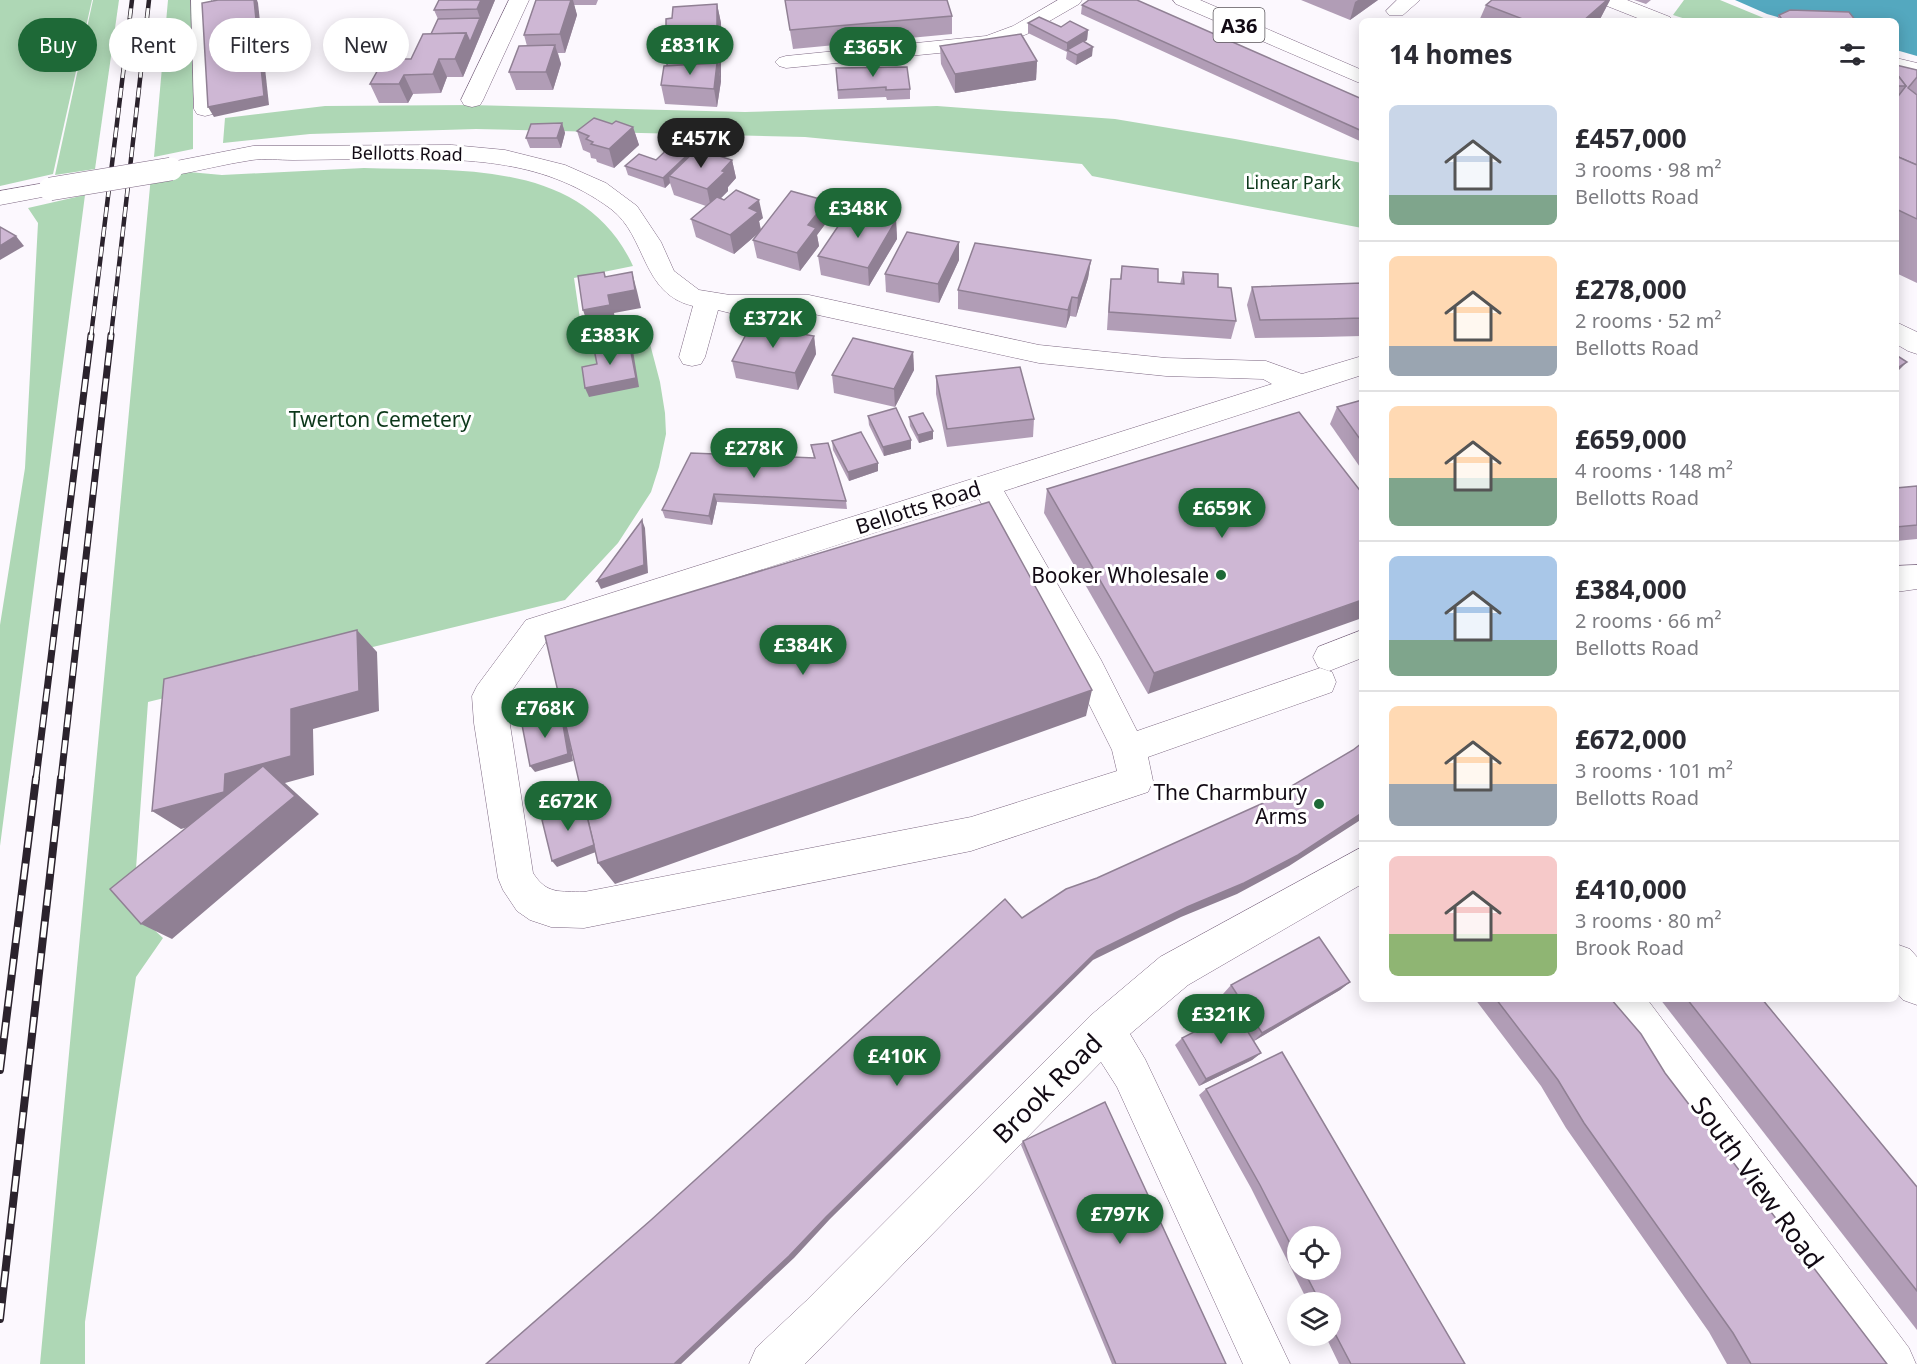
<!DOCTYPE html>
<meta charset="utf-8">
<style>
body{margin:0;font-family:"Noto Sans",sans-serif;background:#f7f7f7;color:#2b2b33;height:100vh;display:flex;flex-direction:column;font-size:22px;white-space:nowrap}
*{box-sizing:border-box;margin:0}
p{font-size:20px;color:#7c7c81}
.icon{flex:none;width:33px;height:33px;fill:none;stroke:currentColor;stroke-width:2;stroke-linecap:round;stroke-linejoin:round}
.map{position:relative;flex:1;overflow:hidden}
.side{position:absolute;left:1359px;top:18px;width:540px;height:984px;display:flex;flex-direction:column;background:#fff;border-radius:9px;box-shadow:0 3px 15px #0003}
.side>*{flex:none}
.banner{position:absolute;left:18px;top:18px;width:570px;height:54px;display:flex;gap:12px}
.controls{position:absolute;left:1287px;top:1226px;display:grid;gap:12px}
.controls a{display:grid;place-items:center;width:54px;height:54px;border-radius:50%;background:#fff;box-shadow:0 3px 15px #0003;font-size:30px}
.price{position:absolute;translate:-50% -51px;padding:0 14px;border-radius:21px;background:#1e6937;color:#fff;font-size:20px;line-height:39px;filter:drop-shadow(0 2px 3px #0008)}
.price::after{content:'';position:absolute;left:50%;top:36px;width:18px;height:14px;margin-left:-9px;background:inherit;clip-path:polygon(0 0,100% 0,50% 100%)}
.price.current{background:#222;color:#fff}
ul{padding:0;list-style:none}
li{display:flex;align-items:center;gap:18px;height:150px;padding:0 30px}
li+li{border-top:2px solid #e1e1e2}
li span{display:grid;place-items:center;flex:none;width:168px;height:120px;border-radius:9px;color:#555}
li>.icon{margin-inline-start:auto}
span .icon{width:72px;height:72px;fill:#fffc;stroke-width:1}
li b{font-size:26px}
h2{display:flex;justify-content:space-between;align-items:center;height:72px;padding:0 30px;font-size:26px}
.chip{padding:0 21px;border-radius:27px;background:#fff;box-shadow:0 3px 15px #0003;font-size:21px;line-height:54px}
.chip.current{background:#1e6937;color:#fff}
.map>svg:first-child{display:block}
.green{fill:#aed7b5}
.water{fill:#54a8bf}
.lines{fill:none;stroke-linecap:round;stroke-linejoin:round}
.minor-casing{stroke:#7d6882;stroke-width:1}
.highway-casing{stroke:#7d6882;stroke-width:1}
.minor{fill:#fff;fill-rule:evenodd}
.highway{fill:#fff;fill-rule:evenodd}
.rail-far2-casing{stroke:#2b232d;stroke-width:4.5}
.rail-far1-casing{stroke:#2b232d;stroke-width:7}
.rail-casing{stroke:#2b232d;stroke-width:8}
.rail-far2{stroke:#fff;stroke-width:3;stroke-dasharray:10;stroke-linecap:butt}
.rail-far1{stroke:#fff;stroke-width:4.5;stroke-dasharray:13;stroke-linecap:butt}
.rail{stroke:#fff;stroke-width:5;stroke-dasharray:16;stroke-linecap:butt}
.minor-bridge-casing{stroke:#7d6882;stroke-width:24;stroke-linecap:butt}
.minor-bridge{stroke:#fff;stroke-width:23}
.wall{fill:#b19db6;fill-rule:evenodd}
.shaded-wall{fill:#908094}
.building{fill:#ceb7d4;stroke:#908094;stroke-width:1.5}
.poi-dot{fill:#1e6937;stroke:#fff;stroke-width:2}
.labels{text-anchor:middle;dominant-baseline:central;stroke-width:6;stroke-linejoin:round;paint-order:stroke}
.far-street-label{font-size:18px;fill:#120a14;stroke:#fff}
.far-park-label{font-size:18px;fill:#0c371a;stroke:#fff}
.shield{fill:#fff;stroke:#59545a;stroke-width:1.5}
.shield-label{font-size:20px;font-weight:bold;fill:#120a14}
.park-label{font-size:21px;fill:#0c371a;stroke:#fff}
.street-label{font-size:21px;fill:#120a14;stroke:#fff}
.poi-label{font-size:21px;fill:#120a14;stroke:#fff;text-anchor:end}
.near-street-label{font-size:26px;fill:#120a14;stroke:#fff}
</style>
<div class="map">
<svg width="1917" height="1364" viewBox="0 0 1917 1364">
<rect width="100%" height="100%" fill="#fcf8fe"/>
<g class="green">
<path d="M0,0H92L53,174L0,186Z"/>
<path d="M93,0H119L95,169L55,175Z"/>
<path d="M168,0H193V149L154,157Z"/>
<path d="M1684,0H1720L1771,21H1692L1673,15Z"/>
<path d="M470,105L745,112L937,106L1115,119L1235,139L1362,163V228L1092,176L1082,164L805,137L476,129L310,134L223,143L225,118L325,106Z"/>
<path d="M364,168C462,171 584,160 633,266L574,278L582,333L644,321L660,382L665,413L666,434L659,467L651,492L618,543L565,600L148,702L133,910L163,938L136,977L85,1322V1364H40L151,176L189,172L222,175Z"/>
<path d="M85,195L0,846V625L25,468L38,223L28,208Z"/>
</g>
<path class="water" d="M1735,0H1917V56L1896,50V21H1792L1767,14Z"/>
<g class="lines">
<g class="minor-casing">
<g id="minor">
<path d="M191,0H211L216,109L213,114L205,116L197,114L194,109Z"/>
<path d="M509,0H529L483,100L480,105L472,107L464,105L461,100Z"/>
<path d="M1058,0H1082L1079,4L1027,34L990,48L786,68L779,66L775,62L779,58L786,56L986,36L1013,26Z"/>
<path d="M1397,0H1420L1403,15H1389L1386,11Z"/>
<path d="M1599,0H1627L1670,17L1673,21H1645L1602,4Z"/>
<path d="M1896,58L1917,63V75L1896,70Z"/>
<path d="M452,145L505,150L565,165L606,183L637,206L661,242L674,271L699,290L730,295H809L1039,345L1166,358L1266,361L1302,374L1362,356V375L1004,491L1101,660L1137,731L1320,668L1332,672L1336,682L1332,692L1148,757L1153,781L1148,792L971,851L584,928L551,927L530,920L517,911L503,890L498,878L474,723L472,696L477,686L526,620L1272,384L1263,379L1166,376L1039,363L809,313H730L718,310L705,357L701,364L692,366L683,364L679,357L693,306C641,294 647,236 611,209C540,156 459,159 375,159C348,159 320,160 293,160C279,160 265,158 252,160C225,164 198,171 171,176L163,174L159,169L163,164L171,162L253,146ZM979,499L1077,680L1112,750L1117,771L971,817L584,892C560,891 547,895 533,873L506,699L548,639Z"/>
<path d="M50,182L58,184L62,189L58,194L0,205V191Z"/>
<path d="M1917,565V589L1896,592V566Z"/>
<path d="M1362,630V658L1329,671L1318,667L1313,657L1318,647Z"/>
<path d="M1362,847V884L1188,985L1130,1034L1145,1059L1290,1364H1243L1117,1087L1101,1062L805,1364H749L756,1348L806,1301L1090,1016L1160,957Z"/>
<path d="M1896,944L1910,949L1917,957V1005L1903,1000L1896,992Z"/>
<path d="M1603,999H1647L1909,1348L1916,1364H1865L1609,1013Z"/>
</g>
</g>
<g class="highway-casing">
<g id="highway">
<path d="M1173,0H1200L1362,70V84L1176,4Z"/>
<path d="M1896,322L1917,332V354L1908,351L1896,344Z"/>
</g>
</g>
<use href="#minor" class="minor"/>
<use href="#highway" class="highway"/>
<g class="rail-far2-casing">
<g id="rail-far2">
<path d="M91,336L132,0"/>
<path d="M111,336L149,0"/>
</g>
</g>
<g class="rail-far1-casing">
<g id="rail-far1">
<path d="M36,779L91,335"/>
<path d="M61,779L111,335"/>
</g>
</g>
<g class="rail-casing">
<g id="rail">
<path d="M0,1070L36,778"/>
<path d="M0,1319L61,778"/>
</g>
</g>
<use href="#rail-far2" class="rail-far2"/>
<use href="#rail-far1" class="rail-far1"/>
<use href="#rail" class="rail"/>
<g class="minor-bridge-casing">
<path id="minor-bridge" d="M50,189L171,169"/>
</g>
<use href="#minor-bridge" class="minor-bridge"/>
</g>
<g class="wall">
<path d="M439,0H495L463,77H447L441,93L413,94L408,103H379L370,84L411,59L431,34L438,19L434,10Z"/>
<path d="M536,0H598L596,5H574L577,15L565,53H558L561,64L553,90H516L509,72L527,46L524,35Z"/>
<path d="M785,0L952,16V34L793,49Z"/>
<path d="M1301,0H1378L1350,20Z"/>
<path d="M1492,0H1610L1599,21H1479L1486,5Z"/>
<path d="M1634,0H1651L1646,4Z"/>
<path d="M717,4L721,23V81L717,107L665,104L661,85L667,66L668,39L666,30L672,18Z"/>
<path d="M1082,5L1362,99V142L1081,14Z"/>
<path d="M1779,15L1856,21H1776Z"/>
<path d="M1028,23L1088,30L1087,40L1084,42L1092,56L1076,65L1066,59L1067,52L1028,33Z"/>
<path d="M940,46L1037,61L1036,80L955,93L941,64Z"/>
<path d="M1896,65L1917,70V283L1896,273Z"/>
<path d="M836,68L910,89V99L887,100L886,97L838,99Z"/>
<path d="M562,123L565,133L561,148H530L526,138Z"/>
<path d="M612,124L633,127L639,145L614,168L597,162L596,159L591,158L590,153L583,150L577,131Z"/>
<path d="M699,144L700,150L732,160L736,178L728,187V191L721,198L763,218L759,221L761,230L829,219L817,235L819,246L800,271L757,258L753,240L759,232L734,254L696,237L691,219L706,206L674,195L670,183L665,188L628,175L625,166L656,160Z"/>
<path d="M896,220L897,239L869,286L821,275L818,256Z"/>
<path d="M959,260L939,303L886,292L885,274Z"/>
<path d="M1091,260L1088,278L1076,317L1070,316L1066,328L958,309V290Z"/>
<path d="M1122,266L1158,282L1180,284L1183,272L1218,287L1236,321L1231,339L1107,330L1109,297L1111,279H1120Z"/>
<path d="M1362,283V336L1321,337L1255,338L1247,305L1252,287Z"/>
<path d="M814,336L816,354L798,390L736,378L732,361Z"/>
<path d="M913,352L914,370L895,407L834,393L832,375Z"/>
<path d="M936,376L1034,419L1033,437L947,447L936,394Z"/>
<path d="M1362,400V470L1330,424L1337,407Z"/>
<path d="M868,416L911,440V449L884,456L869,425Z"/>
<path d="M909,417L933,431V439L919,443L910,426Z"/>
<path d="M832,441L878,463V471L849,481L833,450Z"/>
<path d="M811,445L846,501L847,509L717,502L712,525L665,518L662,510L814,458Z"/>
<path d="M1917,486V539L1896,541V488Z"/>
<path d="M1047,489L1362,493L1148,694L1044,513Z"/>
<path d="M1350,982L1340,990L1254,1041L1261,1053L1252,1060L1199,1086L1175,1045L1182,1038L1234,1011L1223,994L1231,985Z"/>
<path d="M1475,999H1611L1665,1073L1887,1364H1727L1709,1332L1566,1128L1541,1086Z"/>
<path d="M1660,999H1762L1917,1187V1330Z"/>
<path d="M1206,1089L1465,1364H1339L1325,1335H1330V1302H1308L1251,1188L1199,1095ZM1298,1236L1330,1269H1298Z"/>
<path d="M1023,1141L1226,1364H1112L1021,1145Z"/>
</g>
<g class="shaded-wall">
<path d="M254,0H257L258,3L269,105L214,117L208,107Z"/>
<path d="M481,0H495L463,77L455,59L466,33L480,18L477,9Z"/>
<path d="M571,0H573L577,15L565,53L560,34Z"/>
<path d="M1358,0H1378L1350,20L1355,2Z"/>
<path d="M1607,0H1610L1599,21H1583Z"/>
<path d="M717,4L721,23V81L719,72V36L717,27Z"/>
<path d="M1088,30L1087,40L1069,51L1067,50V52V43Z"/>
<path d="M555,45L561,64L553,90L546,72Z"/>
<path d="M1093,47L1092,56L1076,65L1077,55Z"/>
<path d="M439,59L447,77L441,93L433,74Z"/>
<path d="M1037,61L1036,80L955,93V74Z"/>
<path d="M717,63L721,81L717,107L714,89Z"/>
<path d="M404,75L413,94L408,103L399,84Z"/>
<path d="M562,123L565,133L561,148L557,138Z"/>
<path d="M633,127L639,145L614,168L609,149Z"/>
<path d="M699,144L701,153L669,176L670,183L665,188L663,178Z"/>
<path d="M732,160L736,178L728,187V191L711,208L707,189Z"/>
<path d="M759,200L763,218L759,221L761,231L734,254L730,235L749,208Z"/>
<path d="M827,201L829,219L817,235L819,246L800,271L797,253L808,225Z"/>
<path d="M896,220L897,239L869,286L868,268Z"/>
<path d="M16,236L24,246L0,260V246Z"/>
<path d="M959,242V260L939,303L938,284Z"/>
<path d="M1091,260L1088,278L1076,317L1078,298Z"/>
<path d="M604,272L610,290L632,272L637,291L641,308L614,313L616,323L589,328L583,310L605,277Z"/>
<path d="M1072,297L1070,316L1066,328L1068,310Z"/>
<path d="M814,336L816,354L798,390L795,373Z"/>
<path d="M629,342L633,351L639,387L589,397L585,388Z"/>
<path d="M913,352L914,370L895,407L894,389Z"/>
<path d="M1907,362L1896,373V369Z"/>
<path d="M933,431V439L919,443L918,435Z"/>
<path d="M911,440V449L884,456L883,447Z"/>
<path d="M878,463V471L849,481L848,472Z"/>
<path d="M714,494L717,502L712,525L709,516Z"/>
<path d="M642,520L645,528L648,573L601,589L597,581Z"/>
<path d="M1362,600V618L1148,694L1154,673Z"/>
<path d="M357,630L377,652L379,711L313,729L314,775L285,783L319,814L172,939L141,924L250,810L181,829L152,811L225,774L291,709Z"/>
<path d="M1092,690L1086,716L615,884L598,863Z"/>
<path d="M561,713L566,720L573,761L535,772L530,766Z"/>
<path d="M1362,813V819L1289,866L1237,894L1181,917L1093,960L830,1219L794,1258L681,1364H674L826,1217L1097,951Z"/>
<path d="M596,844L601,850L557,867L552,861Z"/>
<path d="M1350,982L1340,990L1254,1041L1262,1033Z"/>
<path d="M1261,1053L1252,1060L1199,1086L1206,1079Z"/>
</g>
<g class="building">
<path d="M218,0H254L264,96L208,107L202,3Z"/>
<path d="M439,0H481L477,9L434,10Z"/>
<path d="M536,0H571L560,34L524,35Z"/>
<path d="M785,0H947L952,16L790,30Z"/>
<path d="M1089,0H1137L1362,99V131L1082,5Z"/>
<path d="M1492,0H1607L1583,21H1528L1486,5Z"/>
<path d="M717,4V27L666,30V19L672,18L673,7Z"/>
<path d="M1790,10L1849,12L1856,21H1783L1779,15Z"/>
<path d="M1039,17L1061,27L1070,21L1088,30L1067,43L1028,23Z"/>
<path d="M480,18L470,42L466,33L431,34L438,19Z"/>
<path d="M466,33L455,59H439L433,74L404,75L399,84H370L384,59H411L423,34Z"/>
<path d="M1021,34L1037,61L955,74L940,46Z"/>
<path d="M719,36V72L717,63L667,66L668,39Z"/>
<path d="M1083,41L1093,47L1077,55L1067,50Z"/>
<path d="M555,45L546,72H509L519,46Z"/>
<path d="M717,63L714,89L661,85L664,66Z"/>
<path d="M1896,65L1917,70V77L1908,88L1917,95V165L1896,156V99L1906,86L1896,73Z"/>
<path d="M907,67L910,89L886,90V87L838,90L836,68Z"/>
<path d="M1896,73L1906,86H1896Z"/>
<path d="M594,118L612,124L616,121L633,127L609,149L591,144L593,142L586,139L589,136L577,131Z"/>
<path d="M562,123L557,138H526L531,124Z"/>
<path d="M679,138L699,144L663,178L625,166L639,154L656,160Z"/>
<path d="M697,149L732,160L722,171L725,172L707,189L669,176Z"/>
<path d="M1896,156L1917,165V219L1896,209Z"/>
<path d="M736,190L759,200L749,208L758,212L730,235L691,219L717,197L724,200Z"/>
<path d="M791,191L827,201L808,225L816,228L797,253L753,240Z"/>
<path d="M849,210L896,220L868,268L818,256Z"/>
<path d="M0,227L16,236L0,246Z"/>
<path d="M907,232L959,242L938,284L885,274Z"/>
<path d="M975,243L1091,260L1078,298L1072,297L1068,310L958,290Z"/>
<path d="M1122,266L1158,269V282L1184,284L1183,272L1218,274V287L1231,288L1236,321L1109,312L1111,279H1121Z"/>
<path d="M604,272L605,277L632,272L635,290L608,295L610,305L583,310L578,276Z"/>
<path d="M1362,283V318L1327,319L1260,320L1252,287Z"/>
<path d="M751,325L814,336L795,373L732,361Z"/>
<path d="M853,338L913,352L894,389L832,375Z"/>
<path d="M629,342L636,378L585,388L582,367L597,364L594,349Z"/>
<path d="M1896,355L1907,362L1896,369Z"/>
<path d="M1020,367L1034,419L947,429L936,376Z"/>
<path d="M1362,400V442L1337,407Z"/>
<path d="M896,408L911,440L883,447L868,416Z"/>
<path d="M1299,412L1362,493V600L1154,673L1047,489Z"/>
<path d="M923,413L933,431L918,435L909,417Z"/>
<path d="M861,432L878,463L848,472L832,441Z"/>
<path d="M828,443L846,501L714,494L709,516L662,510L691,453L815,458L811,445Z"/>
<path d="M1917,486V525L1896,527V488Z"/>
<path d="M989,502L1092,690L598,863L545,636Z"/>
<path d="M642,520L644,565L597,581Z"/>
<path d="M357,630L359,691L291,709V756L225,774L224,792L152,811L164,679Z"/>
<path d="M561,713L568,754L530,766L522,725Z"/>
<path d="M1362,743V813L1298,855L1244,883L1187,907L1097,951L826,1217L789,1256L674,1364H486L651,1220L1005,899L1022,918L1066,889L1097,878L1261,804L1353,750Z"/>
<path d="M263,766L295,796L141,924L110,889Z"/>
<path d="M584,804L594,845L552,861L542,820Z"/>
<path d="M1319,937L1350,982L1262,1033L1231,985Z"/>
<path d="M1496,999H1611L1641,1034L1665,1073L1887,1364H1751L1733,1333L1584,1123L1558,1080Z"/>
<path d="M1687,999H1762L1917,1187V1291Z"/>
<path d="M1235,1011L1261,1053L1206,1079L1182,1038Z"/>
<path d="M1282,1052L1465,1364H1351L1330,1324V1302H1320L1303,1269H1330V1236H1298V1259L1260,1185L1206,1089Z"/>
<path d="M1105,1102L1226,1364H1116L1023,1141Z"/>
</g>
<g class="poi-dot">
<circle cx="1221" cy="575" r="6"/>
<circle cx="1319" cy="804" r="6"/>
</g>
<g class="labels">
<g class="far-street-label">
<text transform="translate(407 153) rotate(1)">Bellotts Road</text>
</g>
<g class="far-park-label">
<text x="1293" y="182">Linear Park</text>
</g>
<rect class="shield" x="1213.5" y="8" width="51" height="34" rx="4.5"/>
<g class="shield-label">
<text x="1239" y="25">A36</text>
</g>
<g class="park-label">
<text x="380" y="419">Twerton Cemetery</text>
</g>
<g class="street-label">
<text transform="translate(918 507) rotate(-18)">Bellotts Road</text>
</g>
<g class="poi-label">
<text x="1209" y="575">Booker Wholesale</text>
<text x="1307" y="792">The Charmbury<tspan x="1307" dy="24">Arms</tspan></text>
</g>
<g class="near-street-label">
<text transform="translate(1047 1088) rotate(-45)">Brook Road</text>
<text transform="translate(1758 1182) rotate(54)">South View Road</text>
</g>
</g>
</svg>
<div class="controls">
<a><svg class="icon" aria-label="locate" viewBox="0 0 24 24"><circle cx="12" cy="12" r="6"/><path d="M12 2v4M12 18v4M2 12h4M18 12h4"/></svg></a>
<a><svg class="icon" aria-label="layers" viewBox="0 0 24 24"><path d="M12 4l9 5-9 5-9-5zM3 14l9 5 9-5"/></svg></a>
</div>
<b class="price" style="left:690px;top:76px">£831K</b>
<b class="price" style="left:873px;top:78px">£365K</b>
<b class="price current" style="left:701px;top:169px">£457K</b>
<b class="price" style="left:858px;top:239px">£348K</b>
<b class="price" style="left:773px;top:349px">£372K</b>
<b class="price" style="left:610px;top:366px">£383K</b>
<b class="price" style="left:754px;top:479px">£278K</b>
<b class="price" style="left:1222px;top:539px">£659K</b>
<b class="price" style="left:803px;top:676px">£384K</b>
<b class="price" style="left:545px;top:739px">£768K</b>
<b class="price" style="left:568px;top:832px">£672K</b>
<b class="price" style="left:1221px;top:1045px">£321K</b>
<b class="price" style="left:897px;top:1087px">£410K</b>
<b class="price" style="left:1120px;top:1245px">£797K</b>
<div class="banner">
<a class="chip current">Buy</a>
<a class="chip">Rent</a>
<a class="chip">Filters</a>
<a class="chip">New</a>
</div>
<section class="side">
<h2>14 homes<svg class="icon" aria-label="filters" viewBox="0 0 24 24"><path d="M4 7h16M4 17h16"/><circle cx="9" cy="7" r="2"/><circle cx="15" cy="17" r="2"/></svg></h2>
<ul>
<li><span style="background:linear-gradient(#c9d6e8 75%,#7fa58c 0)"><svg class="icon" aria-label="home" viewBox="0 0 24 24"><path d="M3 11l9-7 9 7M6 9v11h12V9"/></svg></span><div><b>£457,000</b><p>3 rooms · 98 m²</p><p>Bellotts Road</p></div></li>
<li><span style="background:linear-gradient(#ffd9b3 75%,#9aa5b1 0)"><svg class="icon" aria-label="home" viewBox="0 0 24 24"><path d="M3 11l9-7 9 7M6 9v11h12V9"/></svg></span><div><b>£278,000</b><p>2 rooms · 52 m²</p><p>Bellotts Road</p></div></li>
<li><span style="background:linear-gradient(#ffd9b3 60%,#7fa58c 0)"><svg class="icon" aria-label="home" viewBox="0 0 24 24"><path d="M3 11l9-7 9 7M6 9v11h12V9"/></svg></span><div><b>£659,000</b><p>4 rooms · 148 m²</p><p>Bellotts Road</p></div></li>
<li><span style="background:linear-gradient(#a9c7e8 70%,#7fa58c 0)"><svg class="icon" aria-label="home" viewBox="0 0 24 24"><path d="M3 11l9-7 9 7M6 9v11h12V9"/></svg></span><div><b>£384,000</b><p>2 rooms · 66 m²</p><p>Bellotts Road</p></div></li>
<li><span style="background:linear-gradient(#ffd9b3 65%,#9aa5b1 0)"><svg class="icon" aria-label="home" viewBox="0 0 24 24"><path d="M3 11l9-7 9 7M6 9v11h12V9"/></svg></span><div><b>£672,000</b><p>3 rooms · 101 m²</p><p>Bellotts Road</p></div></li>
<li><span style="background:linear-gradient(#f6c9c9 65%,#8fb573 0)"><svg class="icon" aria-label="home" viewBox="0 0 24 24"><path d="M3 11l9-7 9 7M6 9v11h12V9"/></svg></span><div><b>£410,000</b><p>3 rooms · 80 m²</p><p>Brook Road</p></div></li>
</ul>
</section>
</div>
